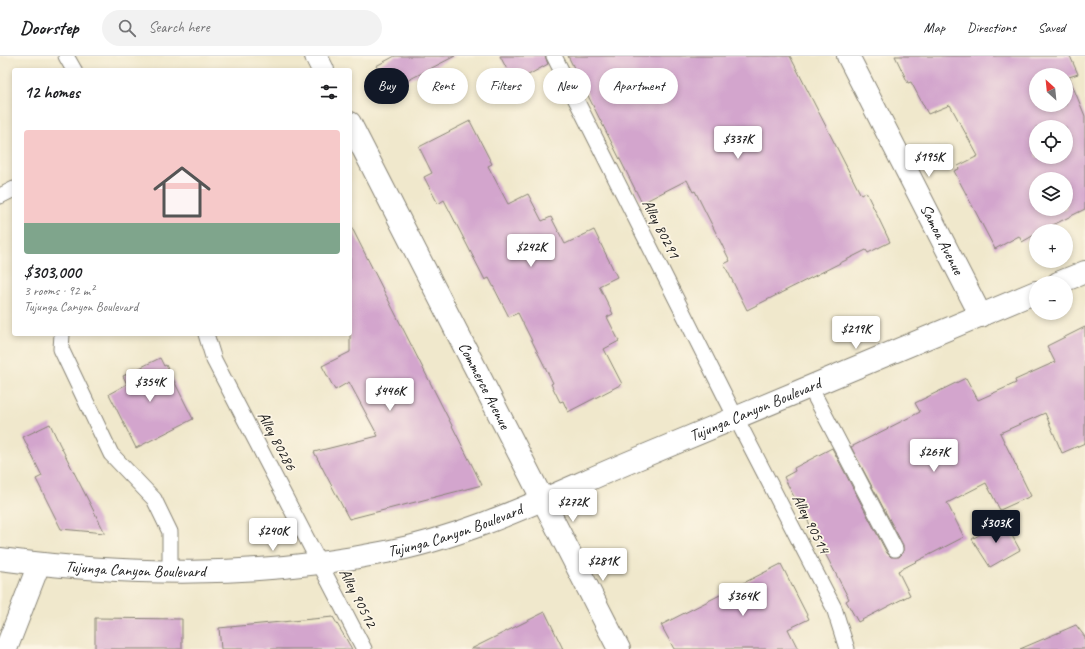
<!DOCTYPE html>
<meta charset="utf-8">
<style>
body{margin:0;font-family:Caveat,sans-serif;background:#f2f2f2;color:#202124;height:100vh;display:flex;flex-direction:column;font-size:15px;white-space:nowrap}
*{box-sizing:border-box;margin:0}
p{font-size:13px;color:#757577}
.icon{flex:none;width:22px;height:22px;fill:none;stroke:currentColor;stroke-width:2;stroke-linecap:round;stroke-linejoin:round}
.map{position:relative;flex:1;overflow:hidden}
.drawer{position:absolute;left:12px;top:12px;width:340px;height:268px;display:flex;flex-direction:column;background:#fff;border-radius:4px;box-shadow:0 2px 6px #0003}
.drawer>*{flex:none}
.guide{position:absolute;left:364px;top:12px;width:380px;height:36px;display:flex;gap:8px}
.needle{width:26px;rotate:333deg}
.buttons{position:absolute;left:1029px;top:12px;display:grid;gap:8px}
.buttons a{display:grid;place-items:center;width:44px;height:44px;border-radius:50%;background:#fff;box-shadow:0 2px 6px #0003;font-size:20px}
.price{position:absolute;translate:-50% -34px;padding:0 9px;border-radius:4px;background:#fff;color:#222;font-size:13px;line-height:26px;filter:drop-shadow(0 1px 2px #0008)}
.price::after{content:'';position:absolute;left:50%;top:24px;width:12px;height:9px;margin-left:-6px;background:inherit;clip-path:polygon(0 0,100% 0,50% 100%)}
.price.on{background:#111827;color:#fff}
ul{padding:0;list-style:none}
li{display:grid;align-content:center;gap:8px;height:212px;padding:0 12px}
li+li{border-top:1px solid #e0e0e0}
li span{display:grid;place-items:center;height:124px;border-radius:4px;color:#555}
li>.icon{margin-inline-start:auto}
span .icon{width:72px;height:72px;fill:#fffc;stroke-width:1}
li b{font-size:17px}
h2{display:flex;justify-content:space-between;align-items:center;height:48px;padding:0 12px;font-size:17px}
.tag{padding:0 14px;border-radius:18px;background:#fff;box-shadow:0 2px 6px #0003;font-size:14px;line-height:36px}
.tag.on{background:#111827;color:#fff}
header{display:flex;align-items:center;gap:24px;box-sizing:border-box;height:56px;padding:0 20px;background:#fff;border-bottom:1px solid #e0e0e0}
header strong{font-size:19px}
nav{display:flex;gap:22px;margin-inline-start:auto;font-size:14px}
.search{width:280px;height:36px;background:#f2f2f2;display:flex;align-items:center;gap:10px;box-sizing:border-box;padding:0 14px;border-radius:22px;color:#757577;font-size:15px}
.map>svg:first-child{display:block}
.building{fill:#d3a5cd;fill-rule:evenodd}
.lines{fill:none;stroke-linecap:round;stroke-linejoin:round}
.service-casing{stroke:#868274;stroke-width:17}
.minor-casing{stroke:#868274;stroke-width:24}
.tertiary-casing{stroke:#868274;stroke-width:24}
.secondary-casing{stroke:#868274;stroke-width:24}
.service{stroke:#fff;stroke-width:15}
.minor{stroke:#fff;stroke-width:22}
.tertiary{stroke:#fff;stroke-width:22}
.secondary{stroke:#fff;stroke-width:22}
.labels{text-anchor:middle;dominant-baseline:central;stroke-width:3.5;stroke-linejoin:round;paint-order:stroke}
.street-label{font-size:16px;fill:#1c1c1c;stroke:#fcf5e5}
</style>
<header>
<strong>Doorstep</strong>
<div class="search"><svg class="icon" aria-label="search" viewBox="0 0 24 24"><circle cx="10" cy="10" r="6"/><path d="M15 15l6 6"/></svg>Search here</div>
<nav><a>Map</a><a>Directions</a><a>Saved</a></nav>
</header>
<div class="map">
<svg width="1085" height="593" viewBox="0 0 1085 593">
<rect width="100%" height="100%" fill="#fcf5e5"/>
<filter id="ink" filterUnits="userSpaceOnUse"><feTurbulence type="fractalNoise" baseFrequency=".025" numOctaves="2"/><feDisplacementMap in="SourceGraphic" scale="8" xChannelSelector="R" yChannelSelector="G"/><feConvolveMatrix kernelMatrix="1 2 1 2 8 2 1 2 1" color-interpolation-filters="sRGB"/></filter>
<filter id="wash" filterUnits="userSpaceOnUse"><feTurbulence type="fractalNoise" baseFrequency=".012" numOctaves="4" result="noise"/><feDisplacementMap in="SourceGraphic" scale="16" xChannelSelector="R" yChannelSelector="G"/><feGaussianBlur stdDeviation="0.9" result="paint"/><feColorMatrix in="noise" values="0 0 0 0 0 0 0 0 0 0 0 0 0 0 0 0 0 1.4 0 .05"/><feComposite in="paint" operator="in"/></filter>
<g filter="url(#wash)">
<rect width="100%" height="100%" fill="#f0e8cc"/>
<g id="blocks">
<g class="building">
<path d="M395,0H455L389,34L376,10Z"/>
<path d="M500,0H545L548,8L514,27Z"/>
<path d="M568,0H790L861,139L866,136L890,186L868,197L866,194L747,254L724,208L730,205L695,135L693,136L687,124L642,147Z"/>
<path d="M895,0H1070L1078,18L1069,21L1085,60V153L1041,175H1036V178L1022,186L1019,180L995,193L954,115L959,113L958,110L978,100L950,49L928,58L911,26L908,27ZM1036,19H1066V49H1036ZM1036,71H1066V101H1036ZM1036,123H1066V153H1036Z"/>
<path d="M470,65L492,108L488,110L508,148L528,138L542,165L551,161L565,188L594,174L617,221L599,230L613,258L607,261L619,285L604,293L622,328L568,356L563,345L560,346L551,328L553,327L518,257L509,261L489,222L485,224L444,144L438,148L424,121L432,117L419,91Z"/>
<path d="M350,168L482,429L349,463L314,396L378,380L349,326L335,334L322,310L350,296Z"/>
<path d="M1085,271V387L1062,397L1045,357L1000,377L1031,440L1000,454L986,427L947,447L964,481L898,515L910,539L858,566L846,545L849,543L796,442L795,443L784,421L795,415L794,412L832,392L887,497L891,501H899L903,497V489L851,391L920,356L915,347L966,322L978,344L1016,327L1015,324L1055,306L1047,290Z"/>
<path d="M160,302L164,310L166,309L193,363L136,392L109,338L127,328L123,320Z"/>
<path d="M50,368L59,387L105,477L61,473L36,423L42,420L23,381Z"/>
<path d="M1004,465L1020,494L990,511L972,483Z"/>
<path d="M781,508L809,563L788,573L798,593H674L661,569Z"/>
<path d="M545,556L563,593H471Z"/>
<path d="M333,561L352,593H221L219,572Z"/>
<path d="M95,562L182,563V593H95Z"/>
<path d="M1076,569L1085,581V593H1020Z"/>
</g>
</g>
</g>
<g filter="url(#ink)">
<use href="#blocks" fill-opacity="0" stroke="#868274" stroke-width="1"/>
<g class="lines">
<g class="service-casing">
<g id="service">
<path d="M66,0L74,14"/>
<path d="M554,0L736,362L834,552L847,593"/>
<path d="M0,140L14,133"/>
<path d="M62,278L61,293L111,398L154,443L170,476V516"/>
<path d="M206,278L214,304L364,593"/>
<path d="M810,331L895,493"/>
</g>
</g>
<g class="minor-casing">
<g id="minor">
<path id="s1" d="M848,0L981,260"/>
<path d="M6,593L39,508"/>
</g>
</g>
<g class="tertiary-casing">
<g id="tertiary">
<path d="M316,0L323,14"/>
<path id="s2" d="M350,67L619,593"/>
</g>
</g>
<g class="secondary-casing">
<g id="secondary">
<path d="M1058,227L1085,216"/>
<path id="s3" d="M0,503C130,520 257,522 386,496C474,479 555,437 637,403C770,347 903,293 1036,236"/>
</g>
</g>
<use href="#service" class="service"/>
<use href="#minor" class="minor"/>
<use href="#tertiary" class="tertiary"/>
<use href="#secondary" class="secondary"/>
</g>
</g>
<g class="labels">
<g class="street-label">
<text transform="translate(661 173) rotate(63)">Alley 80291</text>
<text stroke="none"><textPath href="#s1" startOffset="206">Samoa Avenue</textPath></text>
<text stroke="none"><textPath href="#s2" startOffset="295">Commerce Avenue</textPath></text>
<text stroke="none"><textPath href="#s3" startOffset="784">Tujunga Canyon Boulevard</textPath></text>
<text transform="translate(277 385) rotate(62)">Alley 80286</text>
<text transform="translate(811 468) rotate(63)">Alley 90514</text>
<text stroke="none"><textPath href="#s3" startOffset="460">Tujunga Canyon Boulevard</textPath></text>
<text stroke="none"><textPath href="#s3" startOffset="136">Tujunga Canyon Boulevard</textPath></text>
<text transform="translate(358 542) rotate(63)">Alley 90512</text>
</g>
</g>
</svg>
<div class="buttons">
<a><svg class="needle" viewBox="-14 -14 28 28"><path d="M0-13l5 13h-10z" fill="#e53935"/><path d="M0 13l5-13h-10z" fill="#757577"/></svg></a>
<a><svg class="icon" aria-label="locate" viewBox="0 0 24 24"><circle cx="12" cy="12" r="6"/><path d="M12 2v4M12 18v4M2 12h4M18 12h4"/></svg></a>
<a><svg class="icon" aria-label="layers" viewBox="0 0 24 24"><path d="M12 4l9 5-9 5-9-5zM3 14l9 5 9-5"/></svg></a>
<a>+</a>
<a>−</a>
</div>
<b class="price" style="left:738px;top:104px">$337K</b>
<b class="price" style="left:929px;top:122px">$195K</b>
<b class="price" style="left:531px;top:212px">$242K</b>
<b class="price" style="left:856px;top:294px">$219K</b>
<b class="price" style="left:150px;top:347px">$354K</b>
<b class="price" style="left:390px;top:356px">$446K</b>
<b class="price" style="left:934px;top:417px">$267K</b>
<b class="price" style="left:573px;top:467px">$272K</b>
<b class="price on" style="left:996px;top:488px">$303K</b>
<b class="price" style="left:273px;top:496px">$240K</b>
<b class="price" style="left:603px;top:526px">$281K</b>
<b class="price" style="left:743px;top:561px">$364K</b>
<div class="guide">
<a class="tag on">Buy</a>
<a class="tag">Rent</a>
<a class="tag">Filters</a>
<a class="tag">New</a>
<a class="tag">Apartment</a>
</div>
<section class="drawer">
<h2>12 homes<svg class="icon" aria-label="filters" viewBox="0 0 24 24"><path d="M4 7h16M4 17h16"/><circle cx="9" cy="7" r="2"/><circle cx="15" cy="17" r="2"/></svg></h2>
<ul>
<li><span style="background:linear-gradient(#f6c9c9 75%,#7fa58c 0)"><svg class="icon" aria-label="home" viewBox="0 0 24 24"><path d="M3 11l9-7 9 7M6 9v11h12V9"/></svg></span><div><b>$303,000</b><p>3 rooms · 92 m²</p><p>Tujunga Canyon Boulevard</p></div></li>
</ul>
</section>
</div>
